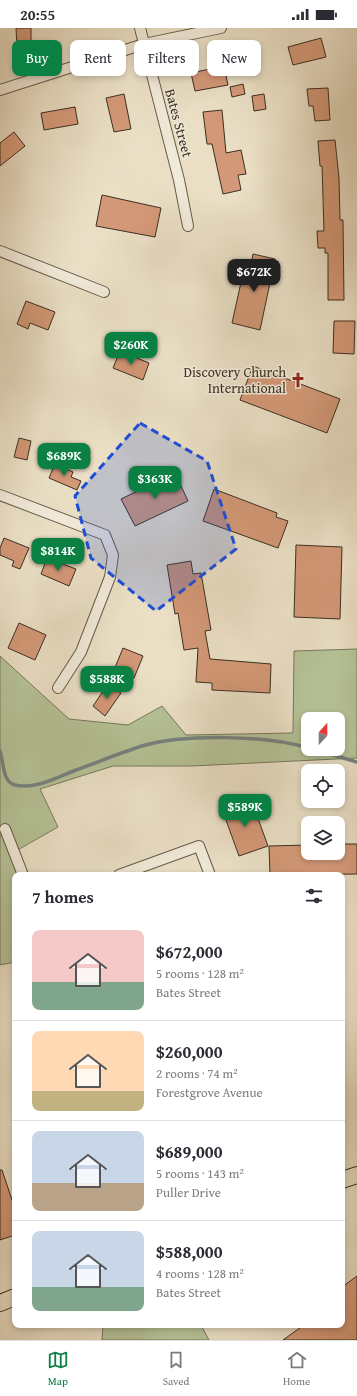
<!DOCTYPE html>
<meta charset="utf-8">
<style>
body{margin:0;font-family:"Gentium Book Plus",serif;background:#f2f2f3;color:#2b2b33;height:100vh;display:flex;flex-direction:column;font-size:15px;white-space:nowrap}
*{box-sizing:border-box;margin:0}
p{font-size:13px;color:#7c7c81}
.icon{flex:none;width:22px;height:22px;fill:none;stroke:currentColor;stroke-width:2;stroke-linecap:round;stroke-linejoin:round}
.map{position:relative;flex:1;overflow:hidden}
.drawer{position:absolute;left:12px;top:844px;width:333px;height:456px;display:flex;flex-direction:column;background:#fff;border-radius:8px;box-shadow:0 2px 6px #0003}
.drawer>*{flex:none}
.hud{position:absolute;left:12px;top:12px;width:333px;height:36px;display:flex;gap:8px}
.needle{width:26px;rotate:21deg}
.buttons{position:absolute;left:301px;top:684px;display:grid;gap:8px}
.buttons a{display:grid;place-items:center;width:44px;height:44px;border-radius:8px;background:#fff;box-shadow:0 2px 6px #0003;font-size:20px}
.price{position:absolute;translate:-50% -34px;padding:0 9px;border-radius:8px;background:#0b8043;color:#fff;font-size:13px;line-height:26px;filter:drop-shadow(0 1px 2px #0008)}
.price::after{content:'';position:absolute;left:50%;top:24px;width:12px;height:9px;margin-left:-6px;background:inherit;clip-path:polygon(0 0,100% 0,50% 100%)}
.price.active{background:#222;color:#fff}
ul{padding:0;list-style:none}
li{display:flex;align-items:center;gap:12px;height:100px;padding:0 20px}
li+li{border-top:1px solid #e1e1e2}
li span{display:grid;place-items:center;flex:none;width:112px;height:80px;border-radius:8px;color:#555}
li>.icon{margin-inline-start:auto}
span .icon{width:48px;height:48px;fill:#fffc;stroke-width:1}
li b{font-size:17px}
h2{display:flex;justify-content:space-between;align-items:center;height:48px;padding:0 20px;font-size:17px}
.pill{padding:0 14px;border-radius:8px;background:#fff;box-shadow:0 2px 6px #0003;font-size:14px;line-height:36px}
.pill.active{background:#0b8043;color:#fff}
.status{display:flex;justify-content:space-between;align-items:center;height:28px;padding:0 20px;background:#fff;direction:ltr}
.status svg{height:11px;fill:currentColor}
.dock{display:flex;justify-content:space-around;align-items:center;height:56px;border-top:1px solid #e1e1e2;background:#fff;font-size:11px;color:#7c7c81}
.dock a{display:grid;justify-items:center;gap:2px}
.dock .active{color:#0b8043}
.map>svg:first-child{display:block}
.green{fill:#b5c296;stroke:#78785c;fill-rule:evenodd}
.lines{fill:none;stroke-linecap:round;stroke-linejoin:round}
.stream{stroke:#768280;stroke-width:3.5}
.building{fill:#d39877;stroke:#3b2f21}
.street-casing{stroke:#675b4a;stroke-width:12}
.primary-casing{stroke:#3b2f21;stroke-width:18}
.street{stroke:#f1ead9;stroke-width:10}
.primary{stroke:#eadfc5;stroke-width:16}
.marked{fill:#1d4ed8;fill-opacity:0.2;stroke:#1d4ed8;stroke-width:3;stroke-dasharray:8 5;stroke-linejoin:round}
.labels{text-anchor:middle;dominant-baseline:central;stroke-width:3;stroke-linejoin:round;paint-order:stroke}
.street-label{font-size:14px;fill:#3b2f21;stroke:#f1ead9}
.poi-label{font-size:14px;fill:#3b2f21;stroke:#f1ead9;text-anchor:end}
</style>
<div class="status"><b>20:55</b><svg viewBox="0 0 49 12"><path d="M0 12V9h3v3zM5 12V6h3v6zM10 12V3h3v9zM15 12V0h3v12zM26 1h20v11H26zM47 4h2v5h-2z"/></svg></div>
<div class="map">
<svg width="357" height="1312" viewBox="0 0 357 1312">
<rect width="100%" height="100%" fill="#eadfc5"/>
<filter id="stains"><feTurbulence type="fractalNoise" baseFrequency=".005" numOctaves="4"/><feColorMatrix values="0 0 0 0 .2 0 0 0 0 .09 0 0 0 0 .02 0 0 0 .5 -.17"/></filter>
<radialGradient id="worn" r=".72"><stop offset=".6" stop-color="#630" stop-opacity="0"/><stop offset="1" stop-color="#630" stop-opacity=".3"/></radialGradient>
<g class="green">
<path d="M357,621V730L192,738H113L40,761L58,799L14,824L23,847H15V934L0,937V628L69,691L128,697L162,678L186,707L293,705L294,623ZM308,691H338V721H308Z"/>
<path d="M103,1297H201L209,1312H102Z"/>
</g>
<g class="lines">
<g class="stream">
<path d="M313,721L357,734"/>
<path d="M0,723C4,734 2,754 15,757C35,762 58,749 76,742C98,734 120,725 142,718C183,706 267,707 308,720"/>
</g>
</g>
<g class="building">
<path d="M16,0H31V19H17Z"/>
<path d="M321,10L326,29L293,37L288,19Z"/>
<path d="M224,38L228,57L195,63L191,45Z"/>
<path d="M243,56L245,66L232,69L230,59Z"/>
<path d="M328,60L330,92L315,93L313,78H309L307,61Z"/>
<path d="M124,66L131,101L114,104L106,70Z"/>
<path d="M264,66L266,81L254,83L252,68Z"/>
<path d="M75,79L78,96L44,102L41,85Z"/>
<path d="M222,82L226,125L241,122L246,146L238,147L241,162L223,166L212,116H207L203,84Z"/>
<path d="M14,104L25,118L0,138V115Z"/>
<path d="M335,112L339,150L340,192H343L344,272H328V225H325V220H318L317,203H324L322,138H320L318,113Z"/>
<path d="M102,167L161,180L155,209L96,198Z"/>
<path d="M253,226L275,231L260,302L232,295L242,250L248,251Z"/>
<path d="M26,273L55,284L48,302L30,295L28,301L17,296Z"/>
<path d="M334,293H355L354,326L333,325Z"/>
<path d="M120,323L149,335L143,352L113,340Z"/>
<path d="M253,338L340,371L327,405L240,372Z"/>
<path d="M19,410L31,413L27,432L14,429Z"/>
<path d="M55,436L73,444L71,449L81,453L77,462L49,450Z"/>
<path d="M175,445L188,473L135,498L121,471Z"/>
<path d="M214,461L277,485L276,489L288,493L278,520L203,493Z"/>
<path d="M4,510L29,520L20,541L12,538L14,533L0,527V520Z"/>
<path d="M296,517L342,519L340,591L294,589Z"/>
<path d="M47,530L76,541L69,558L41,546Z"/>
<path d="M191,533L193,546L201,545L211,602L205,603L210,631L271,636L270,665L212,662V655L196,654L198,620L184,622L178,585L175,586L167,537Z"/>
<path d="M19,595L46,607L35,632L8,620Z"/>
<path d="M123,620L143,628L134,650L114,642Z"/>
<path d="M108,656L121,665L105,688L93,678Z"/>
<path d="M251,771L268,818L239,828L222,781Z"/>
<path d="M338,816H357V846L270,847L269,818L308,817V825H338Z"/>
<path d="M0,1142H2L13,1175L15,1174V1207L0,1212Z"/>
<path d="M357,1248V1312H283L304,1297H342V1259Z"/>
</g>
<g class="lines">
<g class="street-casing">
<g id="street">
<path d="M140,0L179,152L188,198"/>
<path d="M0,62L144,16L221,0"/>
<path d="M0,223L104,264"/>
<path d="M0,467L105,507L113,527L110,549L81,624L58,660"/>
<path d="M5,801L23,847"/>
<path d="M119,847L199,818L210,847"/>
</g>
</g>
<g class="primary-casing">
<g id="primary">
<path d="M342,1152L357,1147"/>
<path d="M0,1275L15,1269"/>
</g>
</g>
<use href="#street" class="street"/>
<use href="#primary" class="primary"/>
</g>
<path class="marked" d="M140,395L207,433L236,521L156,583L91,530L75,468Z"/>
<defs>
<g id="church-bare" transform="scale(1.2)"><path d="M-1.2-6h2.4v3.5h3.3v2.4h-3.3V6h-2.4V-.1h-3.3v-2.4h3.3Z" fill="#8f2418" stroke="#f1ead9" stroke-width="2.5" paint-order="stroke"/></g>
</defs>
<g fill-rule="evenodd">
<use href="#church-bare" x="298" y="352"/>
</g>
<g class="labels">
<g class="street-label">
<text transform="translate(179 95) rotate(75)">Bates Street</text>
</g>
<g class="poi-label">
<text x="286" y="344">Discovery Church<tspan x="286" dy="16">International</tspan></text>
</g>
</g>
<rect width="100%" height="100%" filter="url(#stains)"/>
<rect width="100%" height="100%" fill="url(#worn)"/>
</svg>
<div class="buttons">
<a><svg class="needle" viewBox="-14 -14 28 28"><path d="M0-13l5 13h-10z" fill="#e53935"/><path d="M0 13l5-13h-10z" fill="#7c7c81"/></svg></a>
<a><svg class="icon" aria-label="locate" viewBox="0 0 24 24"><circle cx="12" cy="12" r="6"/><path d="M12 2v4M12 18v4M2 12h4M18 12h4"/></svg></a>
<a><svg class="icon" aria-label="layers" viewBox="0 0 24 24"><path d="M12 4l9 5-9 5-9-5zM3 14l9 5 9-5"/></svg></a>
</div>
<b class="price active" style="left:254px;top:265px">$672K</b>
<b class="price" style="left:131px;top:338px">$260K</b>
<b class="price" style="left:64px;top:449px">$689K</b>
<b class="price" style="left:155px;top:472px">$363K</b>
<b class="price" style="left:58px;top:544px">$814K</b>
<b class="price" style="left:107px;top:672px">$588K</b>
<b class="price" style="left:245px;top:800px">$589K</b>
<div class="hud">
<a class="pill active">Buy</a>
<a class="pill">Rent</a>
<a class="pill">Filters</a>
<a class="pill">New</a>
</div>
<section class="drawer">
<h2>7 homes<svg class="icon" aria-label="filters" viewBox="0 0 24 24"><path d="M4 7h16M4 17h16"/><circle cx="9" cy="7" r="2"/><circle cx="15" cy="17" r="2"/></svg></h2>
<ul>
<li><span style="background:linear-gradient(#f6c9c9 65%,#7fa58c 0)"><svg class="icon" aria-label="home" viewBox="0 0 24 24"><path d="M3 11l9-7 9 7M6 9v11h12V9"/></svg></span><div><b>$672,000</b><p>5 rooms · 128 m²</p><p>Bates Street</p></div></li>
<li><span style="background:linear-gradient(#ffd9b3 75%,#c2b280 0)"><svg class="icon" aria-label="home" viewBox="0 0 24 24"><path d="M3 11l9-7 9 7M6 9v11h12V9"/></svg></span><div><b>$260,000</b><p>2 rooms · 74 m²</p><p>Forestgrove Avenue</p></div></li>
<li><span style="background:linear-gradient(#c9d6e8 65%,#b9a48a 0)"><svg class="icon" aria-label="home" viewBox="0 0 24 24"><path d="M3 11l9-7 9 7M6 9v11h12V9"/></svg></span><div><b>$689,000</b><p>5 rooms · 143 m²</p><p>Puller Drive</p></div></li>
<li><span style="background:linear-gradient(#c9d6e8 70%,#7fa58c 0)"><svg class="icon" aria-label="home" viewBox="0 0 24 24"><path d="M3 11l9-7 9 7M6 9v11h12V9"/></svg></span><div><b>$588,000</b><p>4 rooms · 128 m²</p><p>Bates Street</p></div></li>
</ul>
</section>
</div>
<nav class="dock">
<a class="active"><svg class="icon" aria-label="map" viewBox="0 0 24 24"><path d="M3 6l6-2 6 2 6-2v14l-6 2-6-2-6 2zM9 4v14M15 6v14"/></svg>Map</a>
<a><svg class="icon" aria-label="saved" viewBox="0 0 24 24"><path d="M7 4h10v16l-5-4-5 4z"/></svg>Saved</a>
<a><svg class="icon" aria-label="home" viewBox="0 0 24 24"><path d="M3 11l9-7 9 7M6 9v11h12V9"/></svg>Home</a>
</nav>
